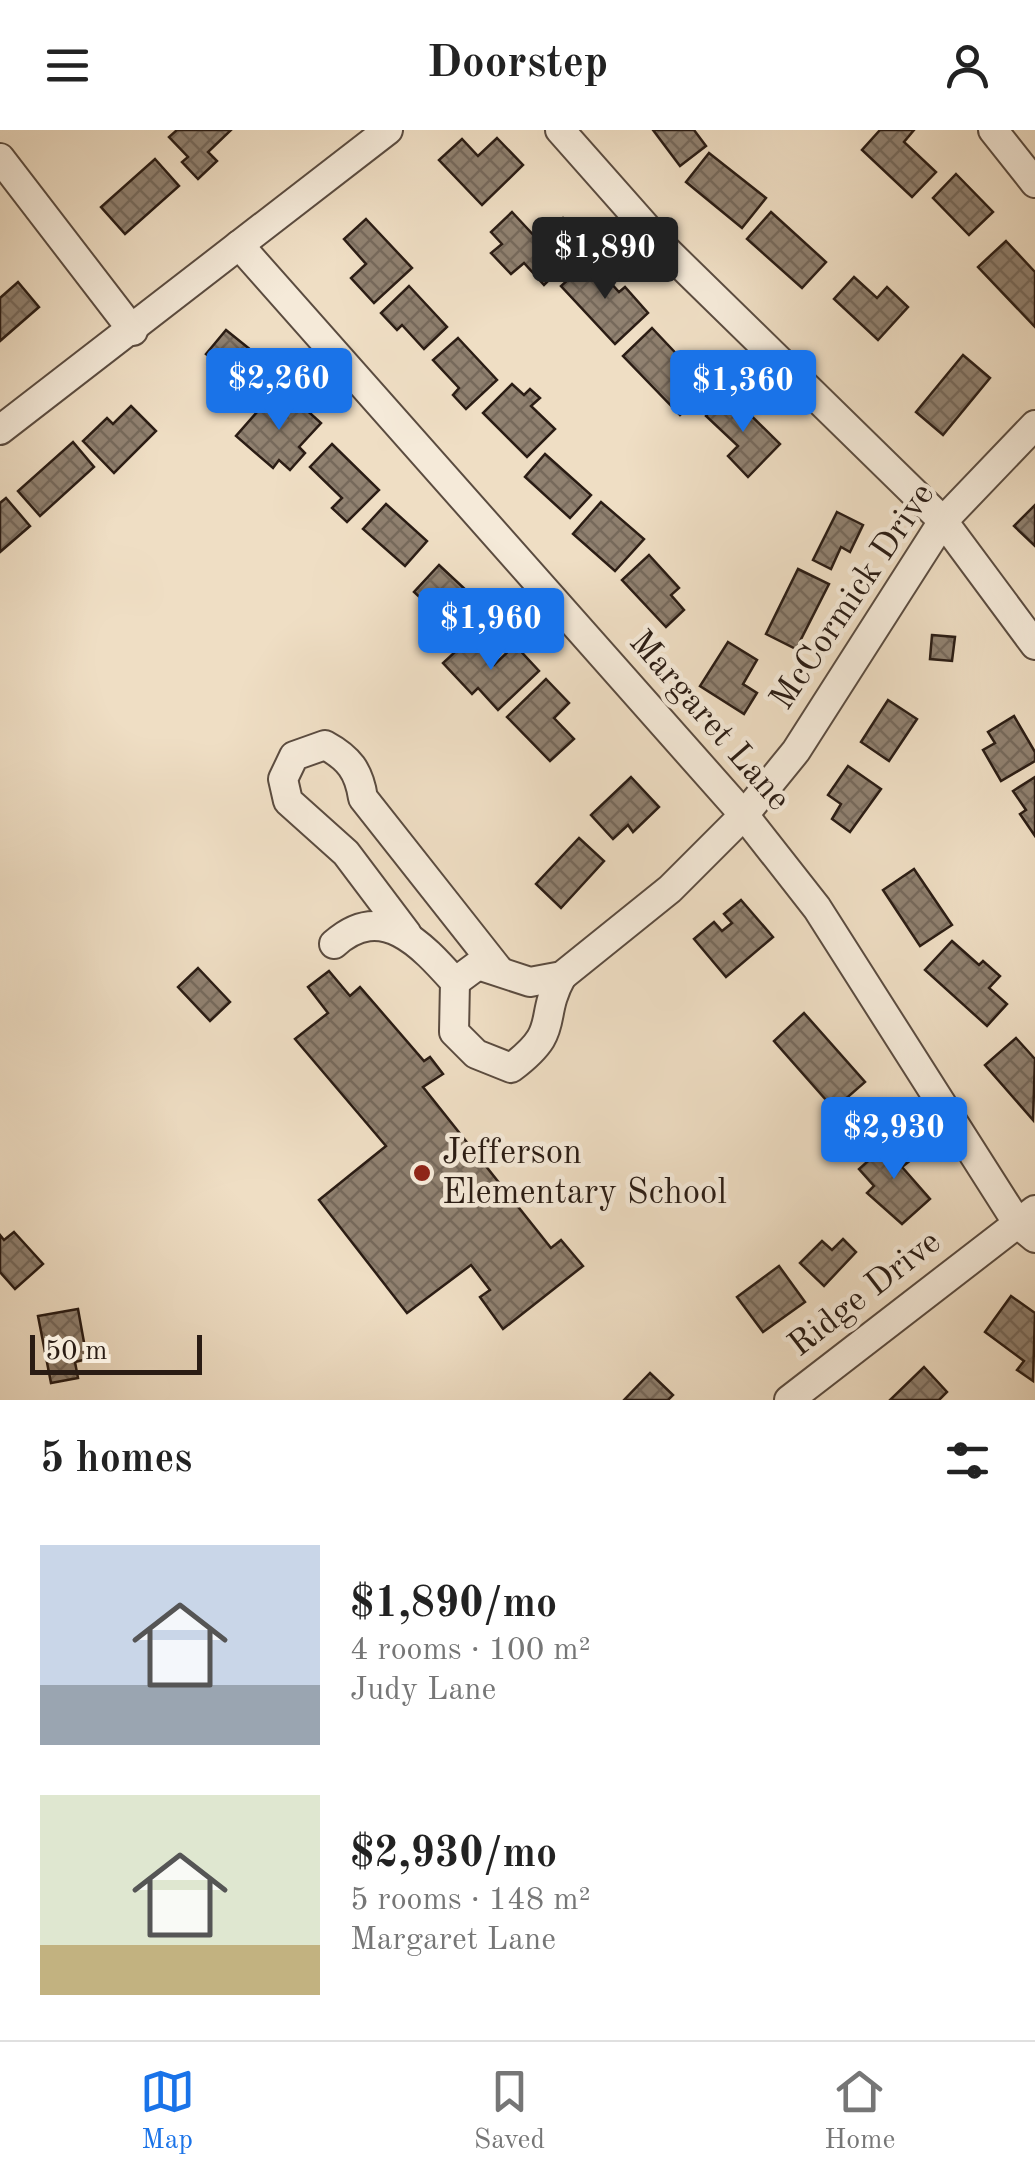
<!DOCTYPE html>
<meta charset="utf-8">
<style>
body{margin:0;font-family:"Old Standard TT",serif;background:#f2f2f2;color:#222;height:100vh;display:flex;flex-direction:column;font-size:38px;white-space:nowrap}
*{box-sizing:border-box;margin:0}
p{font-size:32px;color:#767676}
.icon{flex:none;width:55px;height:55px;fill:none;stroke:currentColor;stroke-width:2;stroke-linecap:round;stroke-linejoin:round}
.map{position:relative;height:1270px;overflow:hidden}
.sheet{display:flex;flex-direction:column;background:#fff;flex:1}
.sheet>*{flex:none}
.scale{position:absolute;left:30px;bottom:25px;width:172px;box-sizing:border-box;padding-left:10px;border:5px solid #2a1c14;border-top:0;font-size:28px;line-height:35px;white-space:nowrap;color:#2a1c14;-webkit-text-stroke:8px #f5ead9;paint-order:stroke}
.price{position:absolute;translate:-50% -85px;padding:0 22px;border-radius:10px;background:#1a73e8;color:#fff;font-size:32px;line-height:65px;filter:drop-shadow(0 2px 5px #0008)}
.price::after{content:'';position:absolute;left:50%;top:60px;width:30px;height:22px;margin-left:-15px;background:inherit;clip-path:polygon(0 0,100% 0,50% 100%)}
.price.active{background:#222;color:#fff}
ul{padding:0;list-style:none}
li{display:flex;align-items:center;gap:30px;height:250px;padding:0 40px}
li span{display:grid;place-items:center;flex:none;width:280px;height:200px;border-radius:0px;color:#555}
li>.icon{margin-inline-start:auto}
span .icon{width:120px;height:120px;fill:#fffc;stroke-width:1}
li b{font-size:42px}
h2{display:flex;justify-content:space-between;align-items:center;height:120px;padding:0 40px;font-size:42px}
header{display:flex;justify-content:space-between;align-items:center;height:130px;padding:0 40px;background:#fff;font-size:45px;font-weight:700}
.tab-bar{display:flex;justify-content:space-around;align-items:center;height:140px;border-top:2px solid #e0e0e0;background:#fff;font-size:28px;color:#767676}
.tab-bar a{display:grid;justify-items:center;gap:5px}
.tab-bar .active{color:#1a73e8}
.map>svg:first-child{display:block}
.building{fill:url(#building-cross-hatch);stroke:#2a1c14;stroke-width:2.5}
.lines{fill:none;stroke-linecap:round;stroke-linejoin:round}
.minor-casing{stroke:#5b4c40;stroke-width:32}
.minor{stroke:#f5ead9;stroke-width:28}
.poi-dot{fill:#8f2418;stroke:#f5ead9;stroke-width:4}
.labels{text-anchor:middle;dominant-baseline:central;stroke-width:9;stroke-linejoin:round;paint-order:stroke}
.street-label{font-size:35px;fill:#2a1c14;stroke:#f5ead9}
.poi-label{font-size:35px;fill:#2a1c14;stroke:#f5ead9;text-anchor:start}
</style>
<header><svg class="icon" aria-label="menu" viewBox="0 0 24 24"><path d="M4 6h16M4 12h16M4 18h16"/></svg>Doorstep<svg class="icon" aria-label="person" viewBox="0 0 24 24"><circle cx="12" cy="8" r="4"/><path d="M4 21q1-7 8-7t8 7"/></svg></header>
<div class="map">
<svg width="1035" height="1270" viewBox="0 0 1035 1270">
<defs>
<pattern id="building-cross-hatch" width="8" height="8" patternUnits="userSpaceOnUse" patternTransform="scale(2.5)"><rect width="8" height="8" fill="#908170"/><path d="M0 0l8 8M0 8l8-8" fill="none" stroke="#76695b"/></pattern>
</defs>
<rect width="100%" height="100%" fill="#efdec4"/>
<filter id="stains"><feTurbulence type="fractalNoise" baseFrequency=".002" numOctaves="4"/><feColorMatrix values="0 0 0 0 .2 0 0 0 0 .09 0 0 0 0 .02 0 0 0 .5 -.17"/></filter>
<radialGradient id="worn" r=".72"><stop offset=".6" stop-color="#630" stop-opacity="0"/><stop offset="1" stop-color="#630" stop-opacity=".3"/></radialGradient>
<g class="building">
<path d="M177,0H231L208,22L217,31L198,49L182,32L188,27L169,7Z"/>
<path d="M653,0H694L706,16L680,36Z"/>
<path d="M880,0H914L904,12L936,42L912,67L862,20Z"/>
<path d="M497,8L523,35L482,75L439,30L462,9L478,26Z"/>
<path d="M709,23L766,68L742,98L686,52Z"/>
<path d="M155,29L179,56L125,104L101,77Z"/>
<path d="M956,44L993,82L969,105L933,68Z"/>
<path d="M512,82L539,111L563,88L587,113L544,155L524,133L511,144L491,123L502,114L491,102Z"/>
<path d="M771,82L826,132L802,158L747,109Z"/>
<path d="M366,89L412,138L374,173L351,148L366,134L344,109Z"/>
<path d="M1006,111L1035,142V197L978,137Z"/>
<path d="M590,130L619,162L625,157L648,183L615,214L561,156Z"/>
<path d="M854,147L877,168L887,157L908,177L878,210L834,169Z"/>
<path d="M18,152L39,177L0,211V168Z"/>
<path d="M409,156L447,197L424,219L402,195L397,200L381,183Z"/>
<path d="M652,198L687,235L695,227L716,250L680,285L623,226Z"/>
<path d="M226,200L272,237L245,270L227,256L235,247L206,224Z"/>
<path d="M458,208L497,250L466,279L453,265L459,258L433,230Z"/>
<path d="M963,225L990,248L943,305L916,282Z"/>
<path d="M512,254L524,265L530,259L540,268L531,276L555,299L527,327L483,283Z"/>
<path d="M728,263L780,314L748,347L728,326L738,316L706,286Z"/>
<path d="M291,266L321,293L299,317L305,323L290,340L279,330L273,338L236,306L264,274L275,284Z"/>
<path d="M131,276L156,301L114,343L83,311L107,288L113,294Z"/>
<path d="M73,312L94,337L40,386L18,361Z"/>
<path d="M332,314L379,360L347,392L332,378L342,368L310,337Z"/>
<path d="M545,324L591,365L570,388L525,347Z"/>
<path d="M6,368L30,396L0,422V373Z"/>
<path d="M601,372L644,409L615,441L573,404Z"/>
<path d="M386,374L427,411L405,436L363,399Z"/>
<path d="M1035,375V416L1014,396Z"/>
<path d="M837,382L863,395L850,422L841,417L831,439L813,430Z"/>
<path d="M649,425L679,458L671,465L684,480L666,497L622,450Z"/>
<path d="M439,435L482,475L457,502L414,462Z"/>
<path d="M798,439L829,454L796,519L766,504Z"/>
<path d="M932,505L955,507L952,531L930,529Z"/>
<path d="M469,509L494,535L515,515L539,541L498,580L478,558L472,564L443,533Z"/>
<path d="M728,512L757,530L743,554L757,563L744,584L700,556Z"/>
<path d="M546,549L569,573L554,588L574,609L550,631L507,587Z"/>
<path d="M888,570L917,589L889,631L861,612Z"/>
<path d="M1014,586L1035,622V631L1001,651L983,620L995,613L988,602Z"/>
<path d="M848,636L881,659L850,702L832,689L841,674L828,665Z"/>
<path d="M631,647L659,677L633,702L628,695L613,709L591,685Z"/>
<path d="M1035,647V706L1020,684L1026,680L1013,661Z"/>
<path d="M579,708L604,731L561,778L536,754Z"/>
<path d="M914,739L952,795L920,816L883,760Z"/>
<path d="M741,770L773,807L726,847L694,809L714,792L722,801L732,793L724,784Z"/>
<path d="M952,811L979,835L983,831L1000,846L989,858L1007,874L987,896L925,840Z"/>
<path d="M198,838L230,872L210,891L178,857Z"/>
<path d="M329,841L350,866L360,857L424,931L430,927L443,944L423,957L551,1118L561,1110L583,1136L503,1199L480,1167L490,1160L471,1135L407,1183L319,1070L386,1016L295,909L328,883L308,857Z"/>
<path d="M804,883L865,952L834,979L774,911Z"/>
<path d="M1016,908L1035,929L1033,990L985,935Z"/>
<path d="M894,1008L912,1029L902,1037L930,1069L902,1094L867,1063L874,1056L859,1039Z"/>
<path d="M14,1102L43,1134L15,1159L0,1142V1105L4,1110Z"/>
<path d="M843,1109L856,1122L824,1156L800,1133L822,1111L832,1120Z"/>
<path d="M779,1136L805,1172L763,1202L737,1167Z"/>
<path d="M1011,1166L1035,1183L1033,1251L1017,1240L1024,1231L985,1202Z"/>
<path d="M78,1179L87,1229L75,1232L78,1248L51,1253L38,1186Z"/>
<path d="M924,1237L947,1262L939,1270H890Z"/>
<path d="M650,1243L673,1265L668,1270H624Z"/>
</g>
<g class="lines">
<g class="minor-casing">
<g id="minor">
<path d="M560,0L668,122L943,391L1035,515"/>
<path d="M993,0L1035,53"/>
<path d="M0,28L133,201"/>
<path d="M239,115L744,685L817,778L1018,1094L1035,1108"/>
<path d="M0,300L388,0"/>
<path d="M407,804L346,723L288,671L283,649L294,626L325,615C349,628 359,641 363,668L498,839"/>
<path d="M334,814C382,771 421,814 455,852L454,902L476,924L511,938C563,899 537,891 562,846"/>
<path d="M455,852L478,835L530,852L562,846L670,759L744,685L796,621L943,391L1035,295"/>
<path d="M789,1270L1035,1080"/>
</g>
</g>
<use href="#minor" class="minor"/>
</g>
<circle class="poi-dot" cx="422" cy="1043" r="10"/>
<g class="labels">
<g class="street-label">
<text transform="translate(853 467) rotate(-56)">McCormick Drive</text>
<text transform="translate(709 591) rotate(49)">Margaret Lane</text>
<text transform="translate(865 1164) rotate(-38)">Ridge Drive</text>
</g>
<g class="poi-label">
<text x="442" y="1023">Jefferson<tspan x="442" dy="40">Elementary School</tspan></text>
</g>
</g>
<rect width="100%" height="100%" filter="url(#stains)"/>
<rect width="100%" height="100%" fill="url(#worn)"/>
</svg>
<div class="scale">50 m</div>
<b class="price active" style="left:605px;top:172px">$1,890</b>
<b class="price" style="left:279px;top:303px">$2,260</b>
<b class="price" style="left:743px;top:305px">$1,360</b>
<b class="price" style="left:491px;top:543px">$1,960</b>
<b class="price" style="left:894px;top:1052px">$2,930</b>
</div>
<section class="sheet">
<h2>5 homes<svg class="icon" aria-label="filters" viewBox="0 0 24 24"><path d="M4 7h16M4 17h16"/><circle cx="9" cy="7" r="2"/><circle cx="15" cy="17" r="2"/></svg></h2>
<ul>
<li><span style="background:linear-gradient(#c9d6e8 70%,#9aa5b1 0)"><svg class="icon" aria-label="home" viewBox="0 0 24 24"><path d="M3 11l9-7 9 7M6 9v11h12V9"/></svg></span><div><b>$1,890/mo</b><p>4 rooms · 100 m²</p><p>Judy Lane</p></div></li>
<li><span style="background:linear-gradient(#dfe7d0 75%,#c2b280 0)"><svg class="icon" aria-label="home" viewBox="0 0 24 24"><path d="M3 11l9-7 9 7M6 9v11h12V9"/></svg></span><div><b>$2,930/mo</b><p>5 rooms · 148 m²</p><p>Margaret Lane</p></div></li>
</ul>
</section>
<nav class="tab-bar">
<a class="active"><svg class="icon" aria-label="map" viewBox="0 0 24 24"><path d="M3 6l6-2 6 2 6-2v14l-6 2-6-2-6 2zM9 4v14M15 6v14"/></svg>Map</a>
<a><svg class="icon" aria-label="saved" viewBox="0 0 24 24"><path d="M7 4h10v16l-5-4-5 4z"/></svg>Saved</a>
<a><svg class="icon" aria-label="home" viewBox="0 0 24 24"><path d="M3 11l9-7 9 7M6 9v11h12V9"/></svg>Home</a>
</nav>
